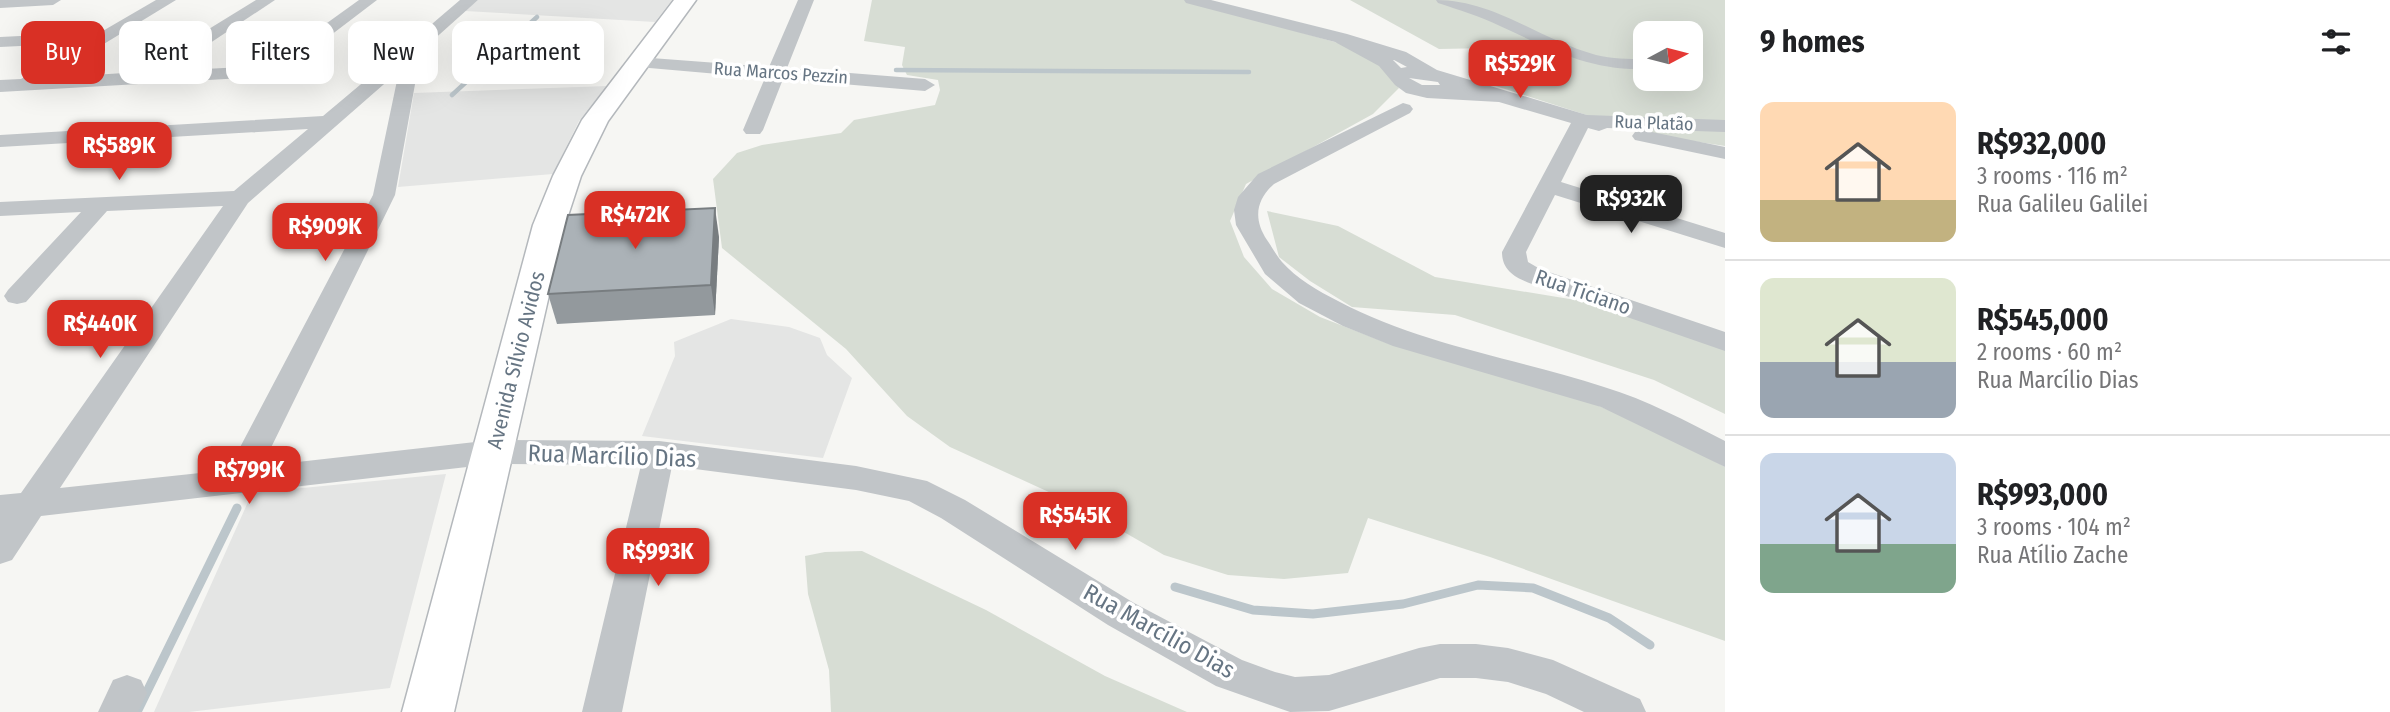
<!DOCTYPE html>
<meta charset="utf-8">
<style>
body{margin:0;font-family:"Fira Sans Condensed",sans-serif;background:#f2f2f2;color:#202124;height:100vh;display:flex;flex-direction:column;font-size:26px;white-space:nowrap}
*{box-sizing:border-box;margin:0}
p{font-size:23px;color:#757577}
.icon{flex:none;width:38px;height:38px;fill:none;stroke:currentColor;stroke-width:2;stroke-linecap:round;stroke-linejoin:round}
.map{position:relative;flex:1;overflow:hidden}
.details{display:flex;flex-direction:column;background:#fff;width:665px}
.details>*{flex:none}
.hud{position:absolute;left:21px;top:21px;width:665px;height:63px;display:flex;gap:14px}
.needle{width:46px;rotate:83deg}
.fabs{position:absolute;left:1633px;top:21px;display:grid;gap:14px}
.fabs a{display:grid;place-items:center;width:70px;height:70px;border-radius:14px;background:#fff;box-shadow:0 7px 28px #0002;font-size:35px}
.price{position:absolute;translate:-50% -60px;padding:0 16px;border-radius:14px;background:#d93025;color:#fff;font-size:23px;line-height:46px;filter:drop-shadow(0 2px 4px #0008)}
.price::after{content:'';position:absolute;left:50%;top:42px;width:21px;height:16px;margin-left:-10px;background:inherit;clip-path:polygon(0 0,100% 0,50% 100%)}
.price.current{background:#222;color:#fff}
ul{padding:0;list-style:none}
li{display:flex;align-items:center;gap:21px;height:175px;padding:0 35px}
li+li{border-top:2px solid #e0e0e0}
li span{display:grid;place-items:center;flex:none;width:196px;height:140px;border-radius:14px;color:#555}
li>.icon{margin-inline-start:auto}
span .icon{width:84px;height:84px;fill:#fffc;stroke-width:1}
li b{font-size:30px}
h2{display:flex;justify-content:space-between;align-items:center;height:84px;padding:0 35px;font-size:30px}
.pill{padding:0 24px;border-radius:14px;background:#fff;box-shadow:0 7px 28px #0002;font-size:24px;line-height:63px}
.pill.current{background:#d93025;color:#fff}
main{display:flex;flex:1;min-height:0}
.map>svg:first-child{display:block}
.built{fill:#e4e5e4}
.green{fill:#d7ddd4;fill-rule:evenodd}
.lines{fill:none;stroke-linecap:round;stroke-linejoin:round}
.stream-far1{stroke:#bcc6cb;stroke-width:4.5}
.stream{stroke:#bcc6cb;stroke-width:9}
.major-casing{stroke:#b4b8bc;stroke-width:3}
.minor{fill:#c1c5c8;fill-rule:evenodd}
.major{fill:#fff;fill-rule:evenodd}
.wall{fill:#93999d}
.shaded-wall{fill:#787d80}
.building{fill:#abb2b7;stroke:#787d80;stroke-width:2}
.labels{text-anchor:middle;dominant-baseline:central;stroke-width:7;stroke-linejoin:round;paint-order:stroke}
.far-street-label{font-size:18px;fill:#667583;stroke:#fff}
.street-label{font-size:21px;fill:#667583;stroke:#fff}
.near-street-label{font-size:24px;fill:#667583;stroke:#fff}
</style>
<main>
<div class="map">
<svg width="1725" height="712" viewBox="0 0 1725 712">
<rect width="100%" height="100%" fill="#f6f6f3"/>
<g class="built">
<path d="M478,0H672L655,22L465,11Z"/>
<path d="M607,86L579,121L553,174L398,187L414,93Z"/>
<path d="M731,319L789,327L820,338L827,355L852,378L823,458L642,436L675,356L674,342Z"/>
<path d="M446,474L390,688L189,712H154L252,493Z"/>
</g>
<g class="green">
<path d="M872,0H1185L1349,46L1386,66L1399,88L1373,114L1246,184L1230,221L1244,257L1272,289L1320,317L1387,343L1574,396L1646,425L1725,467V641L1490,557L1368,518L1348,573L1284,579L1228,575L1164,555L1075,504L950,447L907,416L846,349L722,248L713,179L737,153L762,145L841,133L854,120L935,105L940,90L938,80L907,75L902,65L905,47L864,41Z"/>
<path d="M1350,0H1725V146L1646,134L1474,79L1511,59L1491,48L1439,49ZM1645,33H1690V79H1645Z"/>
<path d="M1267,211L1338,226L1435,277L1612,306L1725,350V414L1654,380L1455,315L1352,307L1310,281L1279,257Z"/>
<path d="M862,551L986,610L1105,676L1187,712H831L829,670L808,594L805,556L825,552Z"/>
</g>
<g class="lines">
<g class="stream-far1">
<path d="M896,70L1249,72"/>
<path d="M452,95L537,17"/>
</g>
<g class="stream">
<path d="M1175,587L1253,610L1313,614L1403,604L1478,585L1533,588L1609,618L1650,645"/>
<path d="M137,712L237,508"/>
</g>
<g class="major-casing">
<path id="major" d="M674,0H696L608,121L581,176L565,225L454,712H402L533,225L553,176L582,120Z"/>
</g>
<g class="minor">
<path d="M0,0H61L53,5L0,8Z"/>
<path d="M156,0H176L48,78L139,72L256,0H275L168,71L259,66L277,59L359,0H377L289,67L261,77L0,92V80L21,79L81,43L0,47V37L101,32Z"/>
<path d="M460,0H478L421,51L395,195L262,466L493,440L659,441L856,466L927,481L965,500L1134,603L1242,660L1275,672L1295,677L1329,675L1419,648L1440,644H1476L1508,648L1553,660L1640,699L1646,712H1584L1546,694L1508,682L1476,678H1440L1329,711L1290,712L1216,686L1108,625L941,518L909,501L856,490L672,466L622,712H582L641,465L493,464L41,516L12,560L0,564V495L21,493L223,206L107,211L26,302L17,304L8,302L4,296L8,290L81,212L0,216V202L234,191L308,129L0,147V135L323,116L404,48L407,42L412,41ZM399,71L373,195L228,470L60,488L248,203Z"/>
<path d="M798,0H814L787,68L925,79L935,85L925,91L783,79L763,130L760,134H746L743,130L765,78L638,67L629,62L638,57L769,67Z"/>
<path d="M1184,0H1211L1347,34L1406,52L1437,70L1587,115L1725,120V132L1607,128L1599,131L1588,128L1561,182L1725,233V248L1555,195L1526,252L1528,262L1540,269L1725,332V351L1532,284C1516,278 1502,271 1502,252L1571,123L1499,102L1427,98L1406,93L1395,85L1379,66L1335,42L1186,3ZM1393,60H1394L1407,67L1401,68ZM1409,78L1438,82L1440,85H1422Z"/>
<path d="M1436,0C1495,0 1540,40 1596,55C1612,59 1628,59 1645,59V69C1590,71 1548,48 1500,26C1480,16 1459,10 1438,3Z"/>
<path d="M1403,103L1410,105L1413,109L1410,113L1274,184C1256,200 1253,219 1267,240C1272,247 1276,255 1282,262C1296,278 1318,291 1338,301C1421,345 1515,358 1604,387C1647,400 1686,421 1725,441V467L1601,407L1393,346L1343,326L1299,303L1265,274L1236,225L1234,210L1238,197L1258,174Z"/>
<path d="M1642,130L1725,147V159L1635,140L1632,136L1635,132Z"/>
<path d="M127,675L141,680L147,693L138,712H98L113,680Z"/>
</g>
<use href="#major" class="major"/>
</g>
<path class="wall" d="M719,237L715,315L557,324L548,294Z"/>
<path class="shaded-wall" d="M715,208L719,237L715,315L711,285Z"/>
<path class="building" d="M715,208L711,285L548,294L568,215Z"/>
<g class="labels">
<g class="far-street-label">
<text transform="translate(781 73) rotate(4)">Rua Marcos Pezzin</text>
<text transform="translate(1654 123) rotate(2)">Rua Platão</text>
</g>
<g class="street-label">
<text transform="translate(1583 292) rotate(19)">Rua Ticiano</text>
<text transform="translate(516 360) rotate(-76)">Avenida Sílvio Avidos</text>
</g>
<g class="near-street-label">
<text transform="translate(612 456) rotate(2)">Rua Marcílio Dias</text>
<text transform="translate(1159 631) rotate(29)">Rua Marcílio Dias</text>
</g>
</g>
</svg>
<div class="fabs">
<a><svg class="needle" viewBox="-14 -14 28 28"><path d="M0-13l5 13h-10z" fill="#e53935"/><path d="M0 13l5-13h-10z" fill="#757577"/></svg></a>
</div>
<b class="price" style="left:1520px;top:100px">R$529K</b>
<b class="price" style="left:119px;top:182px">R$589K</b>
<b class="price current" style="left:1631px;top:235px">R$932K</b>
<b class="price" style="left:635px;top:251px">R$472K</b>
<b class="price" style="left:325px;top:263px">R$909K</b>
<b class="price" style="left:100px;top:360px">R$440K</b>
<b class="price" style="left:249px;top:506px">R$799K</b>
<b class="price" style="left:1075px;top:552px">R$545K</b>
<b class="price" style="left:658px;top:588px">R$993K</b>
<div class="hud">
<a class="pill current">Buy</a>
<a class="pill">Rent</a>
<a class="pill">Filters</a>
<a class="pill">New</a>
<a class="pill">Apartment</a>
</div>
</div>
<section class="details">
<h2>9 homes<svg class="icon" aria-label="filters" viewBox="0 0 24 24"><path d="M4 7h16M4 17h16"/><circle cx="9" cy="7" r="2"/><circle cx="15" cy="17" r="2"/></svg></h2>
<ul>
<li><span style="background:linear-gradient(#ffd9b3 70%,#c2b280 0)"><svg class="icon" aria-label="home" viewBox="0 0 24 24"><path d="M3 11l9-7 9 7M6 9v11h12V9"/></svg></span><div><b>R$932,000</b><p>3 rooms · 116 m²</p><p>Rua Galileu Galilei</p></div></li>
<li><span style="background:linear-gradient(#dfe7d0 60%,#9aa5b1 0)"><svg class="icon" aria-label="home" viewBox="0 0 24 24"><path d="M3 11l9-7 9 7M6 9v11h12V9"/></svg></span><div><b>R$545,000</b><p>2 rooms · 60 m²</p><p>Rua Marcílio Dias</p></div></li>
<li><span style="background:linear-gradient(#c9d6e8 65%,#7fa58c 0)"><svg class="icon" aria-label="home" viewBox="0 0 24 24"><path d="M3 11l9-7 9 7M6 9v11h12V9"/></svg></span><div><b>R$993,000</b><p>3 rooms · 104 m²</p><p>Rua Atílio Zache</p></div></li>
</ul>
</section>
</main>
